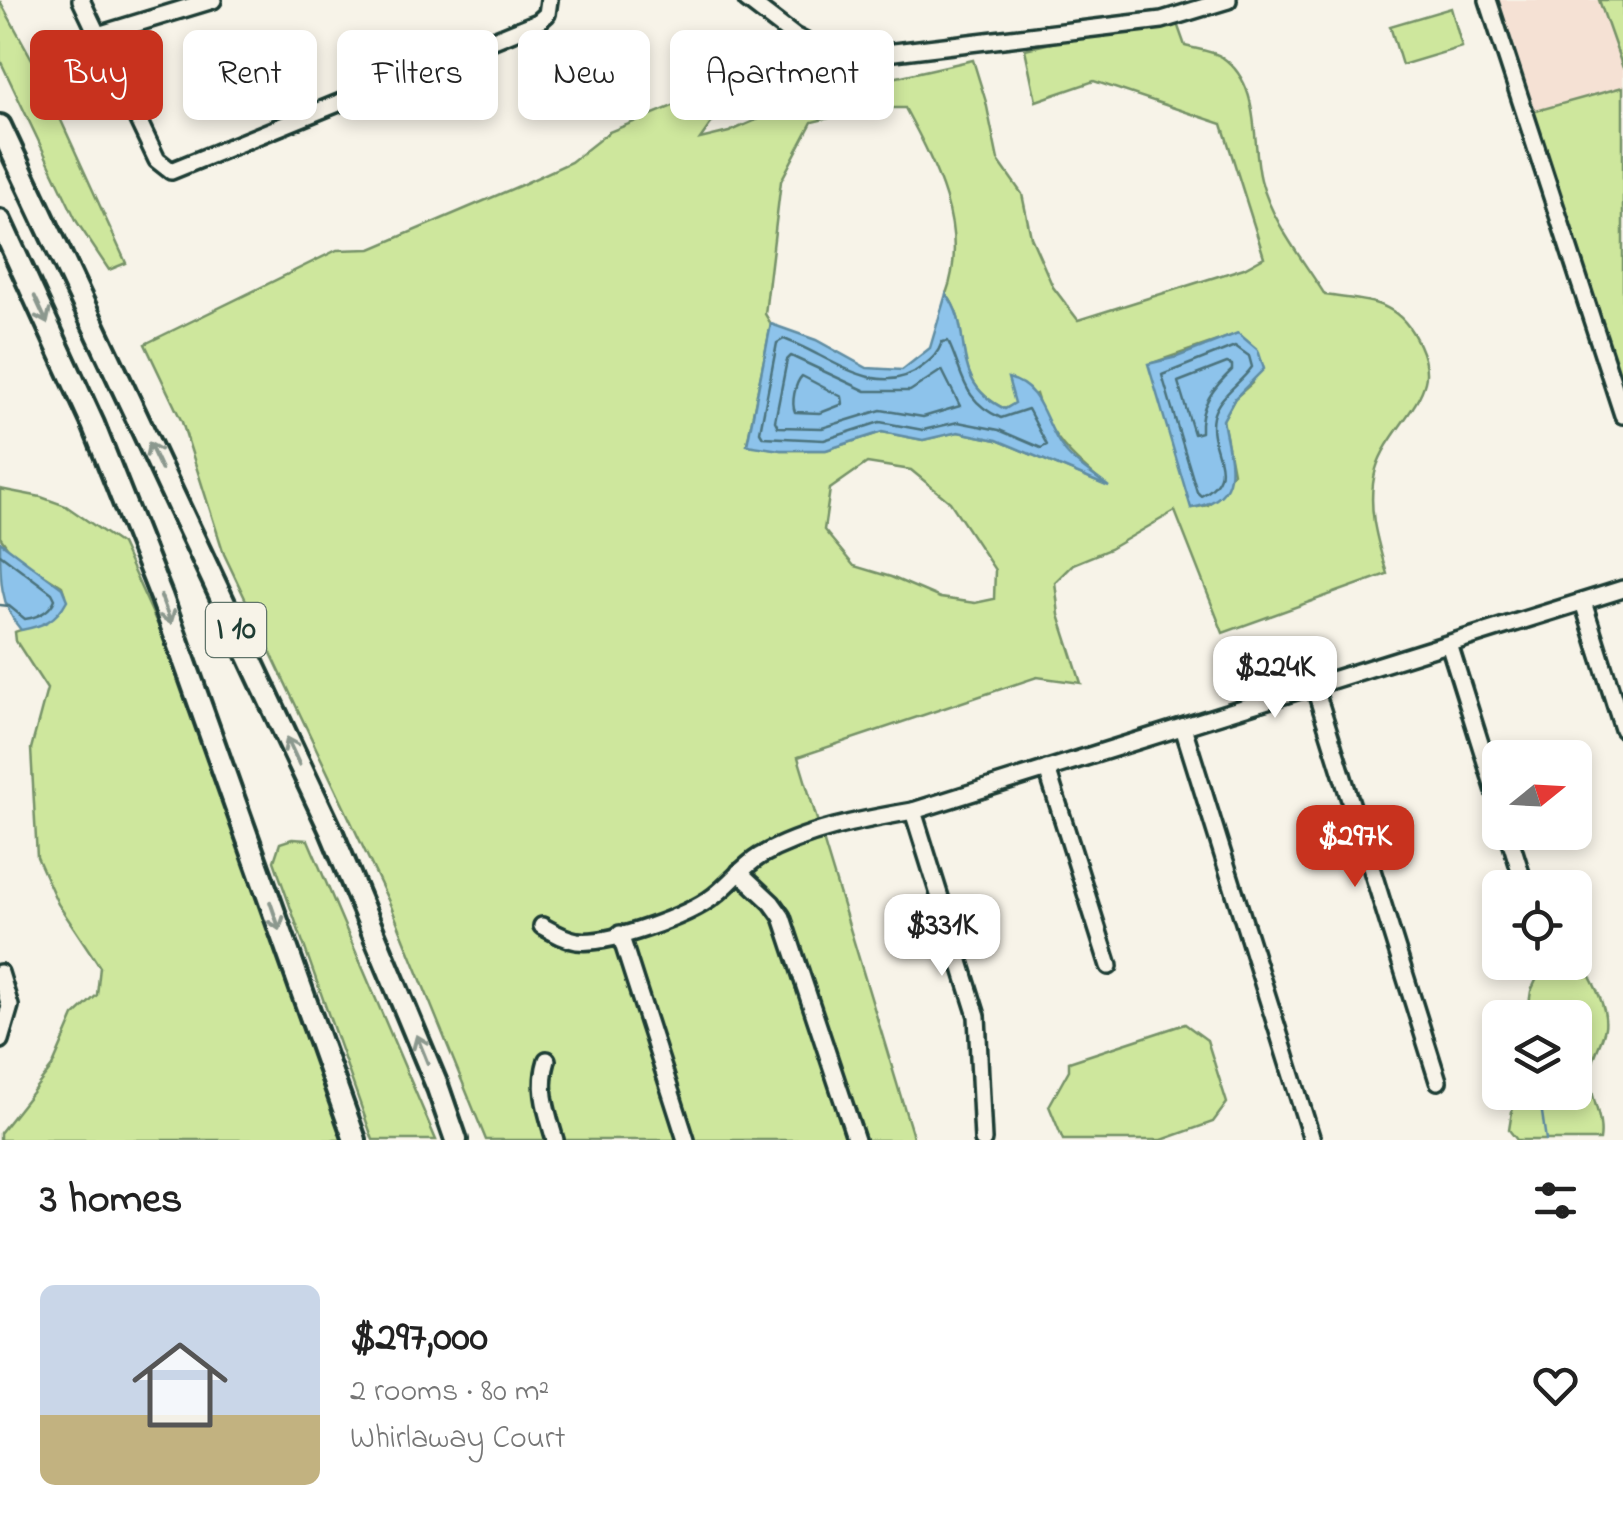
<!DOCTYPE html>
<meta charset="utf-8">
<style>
body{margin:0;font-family:"Indie Flower",sans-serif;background:#f2f2f2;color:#222;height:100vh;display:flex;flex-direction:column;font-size:38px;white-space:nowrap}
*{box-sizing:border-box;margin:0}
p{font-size:32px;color:#767676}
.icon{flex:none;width:55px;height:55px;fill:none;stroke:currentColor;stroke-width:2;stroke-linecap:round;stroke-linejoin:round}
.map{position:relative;height:1140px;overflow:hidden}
.sheet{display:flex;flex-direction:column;background:#fff;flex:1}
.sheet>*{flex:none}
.banner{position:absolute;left:30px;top:30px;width:1000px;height:90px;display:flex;gap:20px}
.needle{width:65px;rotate:72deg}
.controls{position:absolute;left:1482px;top:740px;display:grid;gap:20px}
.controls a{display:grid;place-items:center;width:110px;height:110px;border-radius:15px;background:#fff;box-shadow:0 5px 15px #0003;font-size:50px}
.price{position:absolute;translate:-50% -85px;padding:0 22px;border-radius:20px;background:#fff;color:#222;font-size:32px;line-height:65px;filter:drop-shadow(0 2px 5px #0008)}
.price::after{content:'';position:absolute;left:50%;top:60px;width:30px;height:22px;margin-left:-15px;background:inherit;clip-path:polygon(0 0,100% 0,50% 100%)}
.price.selected{background:#c8321e;color:#fff}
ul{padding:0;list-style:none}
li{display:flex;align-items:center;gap:30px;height:250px;padding:0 40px}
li+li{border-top:2px solid #e0e0e0}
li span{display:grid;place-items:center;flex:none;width:280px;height:200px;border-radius:15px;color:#555}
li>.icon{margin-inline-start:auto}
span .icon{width:120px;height:120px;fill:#fffc;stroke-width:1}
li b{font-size:42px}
h2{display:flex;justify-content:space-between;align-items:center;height:120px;padding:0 40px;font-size:42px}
.pill{padding:0 35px;border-radius:15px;background:#fff;box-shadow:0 5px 15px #0003;font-size:35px;line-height:90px}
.pill.selected{background:#c8321e;color:#fff}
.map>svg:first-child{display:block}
.built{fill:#f5e1d4}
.green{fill:#cee79d;stroke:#769268;stroke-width:2.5;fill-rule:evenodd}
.water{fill:#8dc3eb;stroke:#618da2;stroke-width:2.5}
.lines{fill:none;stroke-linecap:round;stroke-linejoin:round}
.shore{stroke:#4b737d;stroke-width:2.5}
.stream{stroke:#618da2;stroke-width:2.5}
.minor-casing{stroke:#1f3d34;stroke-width:22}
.highway-casing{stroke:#1f3d34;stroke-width:28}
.minor{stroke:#f7f3e8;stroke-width:15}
.highway{stroke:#f7f3e8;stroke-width:20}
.oneway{stroke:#8b988e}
.labels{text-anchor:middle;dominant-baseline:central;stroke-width:9;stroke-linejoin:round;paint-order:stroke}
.shield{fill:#f7f3e8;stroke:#60746a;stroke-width:2.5}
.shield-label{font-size:32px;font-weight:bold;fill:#1f3d34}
</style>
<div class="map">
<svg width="1623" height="1140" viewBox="0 0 1623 1140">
<rect width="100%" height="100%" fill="#f7f3e8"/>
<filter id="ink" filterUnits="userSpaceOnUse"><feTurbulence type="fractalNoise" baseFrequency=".01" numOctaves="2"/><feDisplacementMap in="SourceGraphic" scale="20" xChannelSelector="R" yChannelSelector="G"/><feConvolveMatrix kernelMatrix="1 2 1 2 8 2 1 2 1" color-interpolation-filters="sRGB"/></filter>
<g filter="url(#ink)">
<path class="built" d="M1494,0H1599L1623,68V87L1532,112Z"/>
<g class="green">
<path d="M1599,0H1623V68Z"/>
<path d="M0,1L39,72L126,263L109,270L77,222L0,60Z"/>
<path d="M1451,8L1462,47L1402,65L1390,26Z"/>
<path d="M1174,15L1185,46C1196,49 1213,51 1222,57C1262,85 1251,140 1261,180C1271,220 1303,260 1325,295C1370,302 1399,299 1419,345C1424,356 1428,370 1425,382C1418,410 1386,436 1376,469C1366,505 1377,540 1387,574L1223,633L1175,511L1110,549L1073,564L1055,582L1059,615L1081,683L1037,677L798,757L914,1140H486L390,904L224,554L182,422L145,344L337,250L371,249L519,186L571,162L609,132L673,106L707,81L732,86L736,99L717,115L700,139L729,132L808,97L973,60L986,102L998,160L1022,194L1031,237L1053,287L1078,320L1244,268L1264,257L1222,124L1094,81L1036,101L1025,49ZM871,108H905C935,164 970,230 946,294C976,331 945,380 1005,409L1036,394C1046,434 1074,459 1105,485L997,440L958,432L923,440L882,432L826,450H781L747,444L771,324L765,314L781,181L812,122ZM1237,334L1252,383L1235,398L1223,420L1233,473L1208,505L1192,508L1149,364ZM867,463L911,470L950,502L995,570L994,599L975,603L940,598L891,577L854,566L824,530L830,489Z"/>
<path d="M1623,87V399L1532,112Z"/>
<path d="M0,489L41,497L66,506L121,544L177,667L342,1140H0V1133L52,1067L74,1016L97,995L100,967L58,904L37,857L31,749L47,689L16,641L15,632C40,623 53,620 65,595L62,586L12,554L0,537Z"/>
<path d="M292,839L308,840L436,1140H373L274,861L280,843Z"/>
<path d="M1575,960L1582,962C1592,980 1608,1007 1605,1027C1603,1042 1592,1056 1591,1072C1588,1096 1604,1116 1600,1140H1517L1509,1130L1515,1093L1575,1092V1018L1527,1017L1531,991L1544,963Z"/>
<path d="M1185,1024L1207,1040L1227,1103L1213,1122L1162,1140H1063L1049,1106L1069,1070V1062Z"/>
</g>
<g class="water">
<path d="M946,294C976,331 946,381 1005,409L1015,403L1008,378C1045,387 1043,425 1065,451C1076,465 1095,476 1109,487L997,440L958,432L923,440L882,432L826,450H780L747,445L771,324L816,340L867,368L902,370L930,348Z"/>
<path d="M1238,333L1258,350L1264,369L1235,398L1223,420C1229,459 1247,499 1191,508L1148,364L1177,357Z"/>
<path d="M0,542L62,588L67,600C56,621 43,626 21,630C0,606 0,577 0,542Z"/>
</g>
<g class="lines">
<g class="shore">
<path d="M784,339C829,355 878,402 923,366C932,359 938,354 942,342L948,341C964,374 961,400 1001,418L1028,409L1047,445L1041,448L999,430L958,422L923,430L880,422L824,440L763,437L760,432L777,343Z"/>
<path d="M1235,346L1249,356L1252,367C1240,384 1218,396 1213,417C1206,449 1242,474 1201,496L1197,492L1162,375Z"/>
<path d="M791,356L866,391H910L942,370L960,406L923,417L881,410L822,428L778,427L775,421L787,360Z"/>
<path d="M1227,363L1232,365V370C1214,387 1199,406 1201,432L1194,434L1178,382Z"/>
<path d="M802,376L842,397L843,404L820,413L795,412C791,403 795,383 802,376Z"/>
<path d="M0,554L52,593L55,599C50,612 38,617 25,619L9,606L0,605"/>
</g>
<path class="stream" d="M1539,1092L1546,1140"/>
<g class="minor-casing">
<g id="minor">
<path d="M81,0L157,160L171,171L538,22L547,14L549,0"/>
<path d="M747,0L794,36L814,46L869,55L1162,20L1228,0"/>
<path d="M1488,0L1623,415"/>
<path d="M98,35L213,0"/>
<path d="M1583,602L1623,729"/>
<path d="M1449,644L1500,807"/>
<path d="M1314,685L1438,1081"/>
<path d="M1183,727L1312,1140"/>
<path d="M1047,769L1109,966"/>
<path d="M913,811L977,1016L983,1140"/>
<path d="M1508,832L1522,877L1521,888"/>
<path d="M739,872L772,903L782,917L856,1140"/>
<path d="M542,926C553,932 564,939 577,941C609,945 688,916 714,896C730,884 742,867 760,856C806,830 861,820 913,811L1623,589"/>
<path d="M620,934L686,1140"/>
<path d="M0,973L10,1006L0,1040"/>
<path d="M547,1060C538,1089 547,1112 555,1140"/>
</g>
</g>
<g class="highway-casing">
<g id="highway">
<path d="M0,126L331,831L438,1088L456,1140"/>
<path d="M0,221L93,424L162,598L355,1140"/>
</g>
</g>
<use href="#minor" class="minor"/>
<use href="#highway" class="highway"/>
</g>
<defs><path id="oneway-shaft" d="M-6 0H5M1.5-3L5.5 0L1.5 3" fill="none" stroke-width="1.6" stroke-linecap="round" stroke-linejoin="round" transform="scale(2.5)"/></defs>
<g class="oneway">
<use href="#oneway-shaft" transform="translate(41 310) rotate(65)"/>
<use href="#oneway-shaft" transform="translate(155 456) rotate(-115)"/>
<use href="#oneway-shaft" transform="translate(166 610) rotate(70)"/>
<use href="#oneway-shaft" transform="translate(293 751) rotate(-115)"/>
<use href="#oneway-shaft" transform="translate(275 916) rotate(71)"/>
<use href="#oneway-shaft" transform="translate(422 1049) rotate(-112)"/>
</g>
</g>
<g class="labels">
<rect class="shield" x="206" y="603" width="60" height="54" rx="8"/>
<g class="shield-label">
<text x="236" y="630">I 10</text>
</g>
</g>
</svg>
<div class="controls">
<a><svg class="needle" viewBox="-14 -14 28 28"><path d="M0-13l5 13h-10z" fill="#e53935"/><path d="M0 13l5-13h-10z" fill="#767676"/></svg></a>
<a><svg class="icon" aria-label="locate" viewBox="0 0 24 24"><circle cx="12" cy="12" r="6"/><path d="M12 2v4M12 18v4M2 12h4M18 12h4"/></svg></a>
<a><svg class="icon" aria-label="layers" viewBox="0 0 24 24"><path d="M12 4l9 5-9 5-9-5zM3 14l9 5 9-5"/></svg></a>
</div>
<b class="price" style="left:1275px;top:721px">$224K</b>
<b class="price selected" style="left:1355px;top:890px">$297K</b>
<b class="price" style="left:942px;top:979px">$331K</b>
<div class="banner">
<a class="pill selected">Buy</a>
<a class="pill">Rent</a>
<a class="pill">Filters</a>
<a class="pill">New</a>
<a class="pill">Apartment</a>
</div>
</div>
<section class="sheet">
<h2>3 homes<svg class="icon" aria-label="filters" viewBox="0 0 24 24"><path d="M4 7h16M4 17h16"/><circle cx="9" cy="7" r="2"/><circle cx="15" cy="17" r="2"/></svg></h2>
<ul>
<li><span style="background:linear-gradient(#c9d6e8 65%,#c2b280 0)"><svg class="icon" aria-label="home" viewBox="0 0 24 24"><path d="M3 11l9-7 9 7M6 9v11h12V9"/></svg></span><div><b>$297,000</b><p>2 rooms · 80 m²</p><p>Whirlaway Court</p></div><svg class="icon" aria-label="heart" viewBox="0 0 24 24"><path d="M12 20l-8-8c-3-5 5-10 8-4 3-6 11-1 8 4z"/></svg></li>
</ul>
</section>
